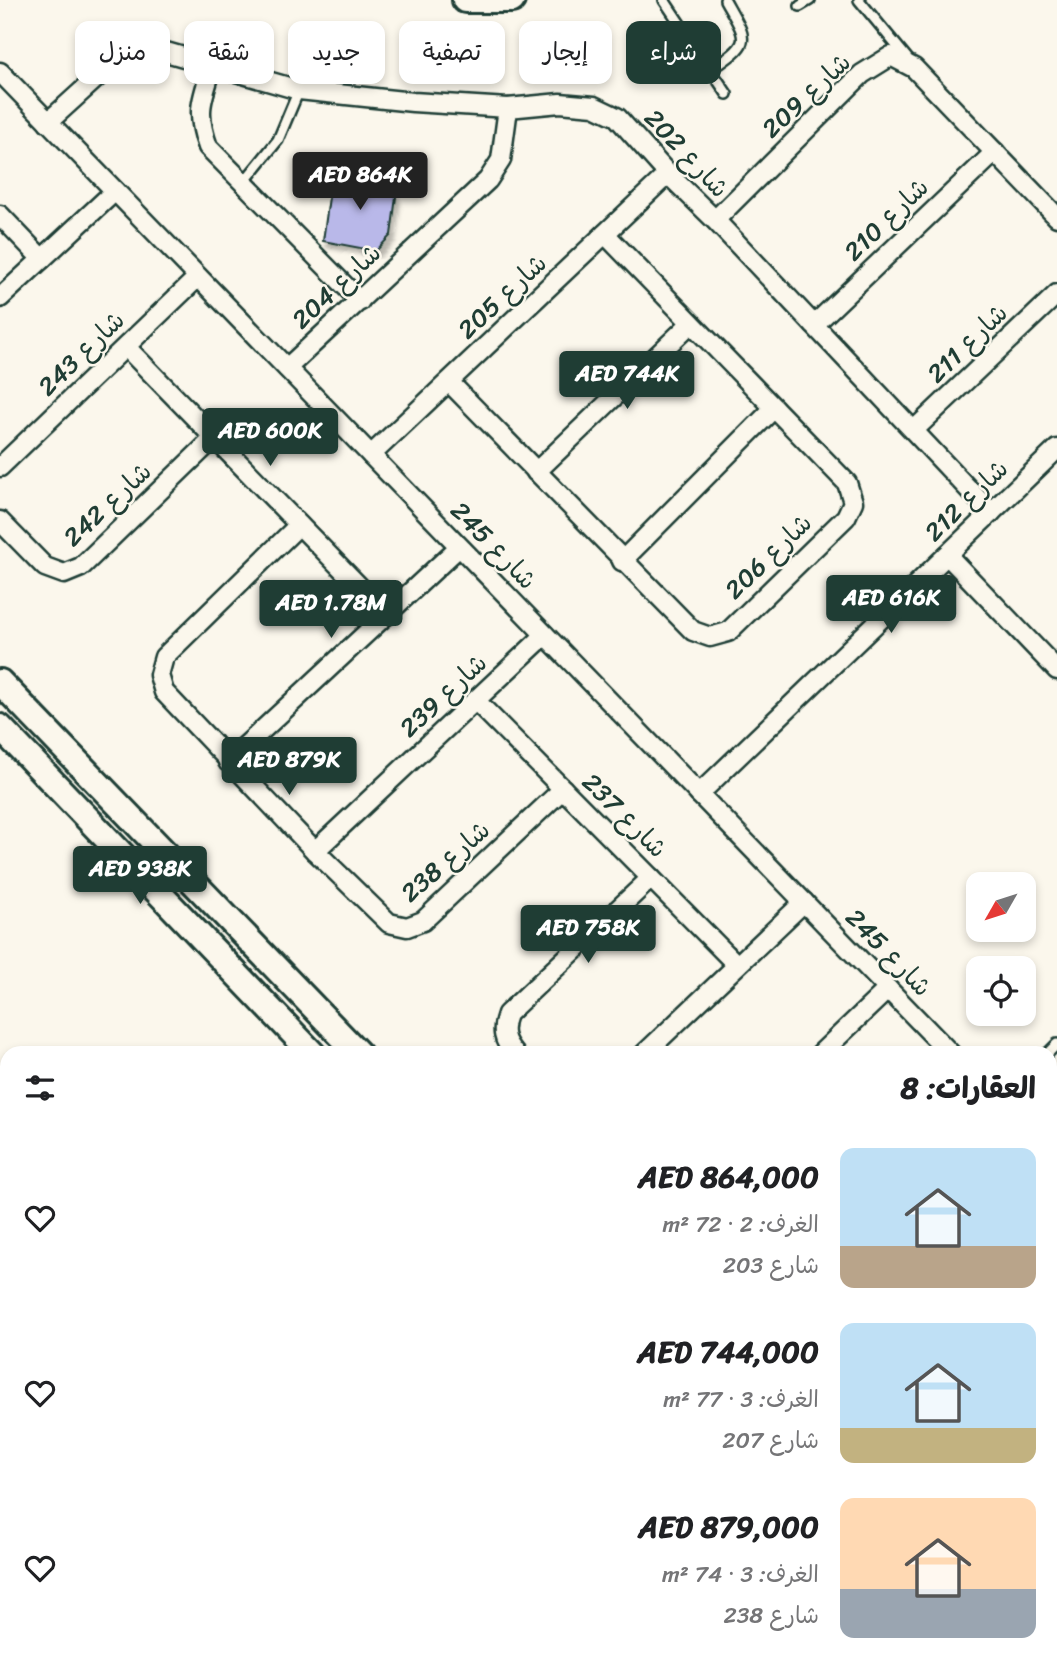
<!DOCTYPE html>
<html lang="ar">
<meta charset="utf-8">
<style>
body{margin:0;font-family:Sriracha,"Playpen Sans Arabic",sans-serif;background:#f2f2f2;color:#202124;direction:rtl;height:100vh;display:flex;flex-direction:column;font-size:26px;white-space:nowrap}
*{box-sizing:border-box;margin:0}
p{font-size:23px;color:#757577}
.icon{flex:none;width:38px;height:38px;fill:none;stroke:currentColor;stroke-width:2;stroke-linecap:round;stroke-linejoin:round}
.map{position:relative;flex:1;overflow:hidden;direction:ltr}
.panel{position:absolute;left:0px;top:1046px;width:1057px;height:625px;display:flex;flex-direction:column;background:#fff;border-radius:21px 21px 0 0;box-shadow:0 4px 10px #0003;direction:rtl}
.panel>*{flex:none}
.top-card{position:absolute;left:21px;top:21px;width:700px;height:63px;direction:rtl;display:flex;gap:14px}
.needle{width:46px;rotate:231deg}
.tools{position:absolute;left:966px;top:872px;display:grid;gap:14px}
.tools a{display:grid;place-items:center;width:70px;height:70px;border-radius:14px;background:#fff;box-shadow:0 4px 10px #0003;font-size:35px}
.price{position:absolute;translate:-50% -60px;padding:0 16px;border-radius:7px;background:#1f3d34;color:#fff;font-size:23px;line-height:46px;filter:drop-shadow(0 2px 4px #0008)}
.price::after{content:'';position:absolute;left:50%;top:42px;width:21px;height:16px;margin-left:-10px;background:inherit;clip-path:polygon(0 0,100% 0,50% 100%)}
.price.on{background:#222;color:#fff}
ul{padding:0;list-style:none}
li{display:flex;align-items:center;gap:21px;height:175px;padding:0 21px}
li span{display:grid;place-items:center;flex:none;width:196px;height:140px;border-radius:14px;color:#555}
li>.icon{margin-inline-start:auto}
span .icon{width:84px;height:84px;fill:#fffc;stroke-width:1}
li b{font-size:30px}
h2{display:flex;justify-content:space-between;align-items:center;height:84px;padding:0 21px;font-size:30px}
.pill{padding:0 24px;border-radius:14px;background:#fff;box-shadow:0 4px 10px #0003;font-size:24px;line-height:63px}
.pill.on{background:#1f3d34;color:#fff}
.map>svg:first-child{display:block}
.building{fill:#b9b8e9;stroke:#1f3d34;stroke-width:2;filter:url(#shadow)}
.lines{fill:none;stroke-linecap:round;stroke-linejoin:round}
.lane-casing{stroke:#1f3d34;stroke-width:14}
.street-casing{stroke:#1f3d34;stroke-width:23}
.secondary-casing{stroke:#1f3d34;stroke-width:30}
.lane{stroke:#fbf7ec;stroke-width:9}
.street{stroke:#fbf7ec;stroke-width:18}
.secondary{stroke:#fbf7ec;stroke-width:24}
.labels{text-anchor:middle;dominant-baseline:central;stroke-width:5;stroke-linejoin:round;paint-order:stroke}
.street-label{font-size:26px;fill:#1f3d34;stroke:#fbf7ec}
</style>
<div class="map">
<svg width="1057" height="1670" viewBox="0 0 1057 1670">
<defs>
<filter id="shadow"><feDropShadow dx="3.5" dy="6" stdDeviation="2" flood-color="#0004"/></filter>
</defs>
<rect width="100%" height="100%" fill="#fbf7ec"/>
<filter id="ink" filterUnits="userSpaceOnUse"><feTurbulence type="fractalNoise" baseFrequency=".0143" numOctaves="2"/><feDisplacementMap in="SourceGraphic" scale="14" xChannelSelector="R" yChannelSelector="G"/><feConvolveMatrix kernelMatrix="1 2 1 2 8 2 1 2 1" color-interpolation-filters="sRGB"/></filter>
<g filter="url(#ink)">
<path class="building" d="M332,175L384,178L396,197L391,235L376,251L323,241Z"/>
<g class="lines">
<g class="lane-casing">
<g id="lane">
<path d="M664,0L727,94"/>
<path d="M859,0L907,58"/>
<path d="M800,6L810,0"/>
<path d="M711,70C752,41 749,43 725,0"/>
<path d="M244,182L278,140L299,90"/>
<path d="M1047,1054L1057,1044"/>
</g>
</g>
<g class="street-casing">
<g id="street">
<path d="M213,65C202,99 195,111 208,147L360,301"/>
<path d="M0,72L951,1054"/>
<path d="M48,122L124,53L145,46L299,90L413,102L508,108L560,103L594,106L617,117L668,174L715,220L991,513"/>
<path d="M0,215L42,259"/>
<path d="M715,220L862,74L891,56L914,68L1057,217"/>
<path d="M0,298L115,191"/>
<path d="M814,325L995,152"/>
<path d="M126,347L387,615"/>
<path d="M287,368L488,180L501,160L508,108"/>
<path d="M449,382L693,631L710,637L728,632L846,517L853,502L847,483L605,234"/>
<path d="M914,430L1057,294"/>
<path d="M371,455L668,174"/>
<path d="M0,467L198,277"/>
<path d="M536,472L691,323"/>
<path d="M0,521L45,567L64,574L81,567L214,438"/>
<path d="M299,525L164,657L159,675L164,692L315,851L389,923L407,927L423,921L563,789"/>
<path d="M947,555L1057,670"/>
<path d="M622,561L774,408"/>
<path d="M476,701L737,965"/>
<path d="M228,762L459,547"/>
<path d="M699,794L1057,449"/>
<path d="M315,851L545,635"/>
<path d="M515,1054C503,1041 501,1030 507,1014L651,878"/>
<path d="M644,1054L804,902"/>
<path d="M820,1054L888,989"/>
<path d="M0,1140L7,1147"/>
<path d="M1050,1156L1057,1164"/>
<path d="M1050,1187L1057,1180"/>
<path d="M0,1277L7,1284"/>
<path d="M1050,1298L1057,1305"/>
<path d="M1050,1349L1057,1342"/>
<path d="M0,1420L7,1413"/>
<path d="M1050,1487L1057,1481"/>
<path d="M0,1553L7,1561"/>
<path d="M1050,1630L1057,1637"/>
<path d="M463,1664L469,1670"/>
<path d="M573,1664L578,1670"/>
<path d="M753,1664L759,1670"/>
<path d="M99,1670L105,1664"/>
<path d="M240,1670L246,1664"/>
<path d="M387,1670L393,1664"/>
</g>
</g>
<g class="secondary-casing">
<g id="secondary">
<path d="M465,0H512"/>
<path d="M0,682L359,1054"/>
<path d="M0,727L313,1054"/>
<path d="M901,1664L907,1670"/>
<path d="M945,1664L950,1670"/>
</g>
</g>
<use href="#lane" class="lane"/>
<use href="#street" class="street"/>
<use href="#secondary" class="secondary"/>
</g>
</g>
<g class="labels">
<g class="street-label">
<text transform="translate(806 95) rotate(-43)">شارع 209</text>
<text transform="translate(687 153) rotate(47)">شارع 202</text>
<text transform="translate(886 219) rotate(-44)">شارع 210</text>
<text transform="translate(336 286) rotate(-43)">شارع 204</text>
<text transform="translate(502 296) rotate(-43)">شارع 205</text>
<text transform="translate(967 343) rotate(-44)">شارع 211</text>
<text transform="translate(81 353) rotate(-44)">شارع 243</text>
<text transform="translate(966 500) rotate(-44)">شارع 212</text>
<text transform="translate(107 504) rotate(-43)">شارع 242</text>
<text transform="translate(494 545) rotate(46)">شارع 245</text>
<text transform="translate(768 556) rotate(-44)">شارع 206</text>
<text transform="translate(443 695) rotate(-43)">شارع 239</text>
<text transform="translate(625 815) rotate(45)">شارع 237</text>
<text transform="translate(445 861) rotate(-41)">شارع 238</text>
<text transform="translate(889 952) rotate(46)">شارع 245</text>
</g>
</g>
</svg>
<div class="tools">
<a><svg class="needle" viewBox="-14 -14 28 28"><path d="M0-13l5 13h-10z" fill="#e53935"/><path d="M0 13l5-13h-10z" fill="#757577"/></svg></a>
<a><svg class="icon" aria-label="locate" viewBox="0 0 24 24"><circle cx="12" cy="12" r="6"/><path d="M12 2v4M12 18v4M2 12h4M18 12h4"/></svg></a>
</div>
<b class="price on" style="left:360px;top:212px">AED 864K</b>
<b class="price" style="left:627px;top:411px">AED 744K</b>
<b class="price" style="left:270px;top:468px">AED 600K</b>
<b class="price" style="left:891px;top:635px">AED 616K</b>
<b class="price" style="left:331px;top:640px">AED 1.78M</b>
<b class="price" style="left:289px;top:797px">AED 879K</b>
<b class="price" style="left:140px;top:906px">AED 938K</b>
<b class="price" style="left:588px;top:965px">AED 758K</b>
<div class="top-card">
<a class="pill on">شراء</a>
<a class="pill">إيجار</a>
<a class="pill">تصفية</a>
<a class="pill">جديد</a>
<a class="pill">شقة</a>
<a class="pill">منزل</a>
</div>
<section class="panel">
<h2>العقارات: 8<svg class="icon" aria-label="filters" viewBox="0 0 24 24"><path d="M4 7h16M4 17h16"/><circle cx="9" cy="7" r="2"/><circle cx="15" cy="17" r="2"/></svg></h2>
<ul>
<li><span style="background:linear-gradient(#bfe0f5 70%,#b9a48a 0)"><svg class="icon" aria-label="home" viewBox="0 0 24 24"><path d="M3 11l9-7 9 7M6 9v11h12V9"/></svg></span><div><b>AED 864,000</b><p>الغرف: 2 · 72 m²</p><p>شارع 203</p></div><svg class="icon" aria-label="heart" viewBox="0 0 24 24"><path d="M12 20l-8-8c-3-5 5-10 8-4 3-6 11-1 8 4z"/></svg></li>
<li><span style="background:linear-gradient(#bfe0f5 75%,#c2b280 0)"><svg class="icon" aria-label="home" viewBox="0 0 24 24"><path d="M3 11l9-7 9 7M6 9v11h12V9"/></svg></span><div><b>AED 744,000</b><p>الغرف: 3 · 77 m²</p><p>شارع 207</p></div><svg class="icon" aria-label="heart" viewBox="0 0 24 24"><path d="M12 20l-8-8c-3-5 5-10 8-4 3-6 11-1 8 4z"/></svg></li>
<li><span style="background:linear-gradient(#ffd9b3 65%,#9aa5b1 0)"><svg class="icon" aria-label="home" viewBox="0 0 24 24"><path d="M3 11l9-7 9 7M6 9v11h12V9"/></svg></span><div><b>AED 879,000</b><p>الغرف: 3 · 74 m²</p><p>شارع 238</p></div><svg class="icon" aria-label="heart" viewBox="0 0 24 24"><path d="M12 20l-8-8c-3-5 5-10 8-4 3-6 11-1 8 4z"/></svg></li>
</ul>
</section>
</div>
